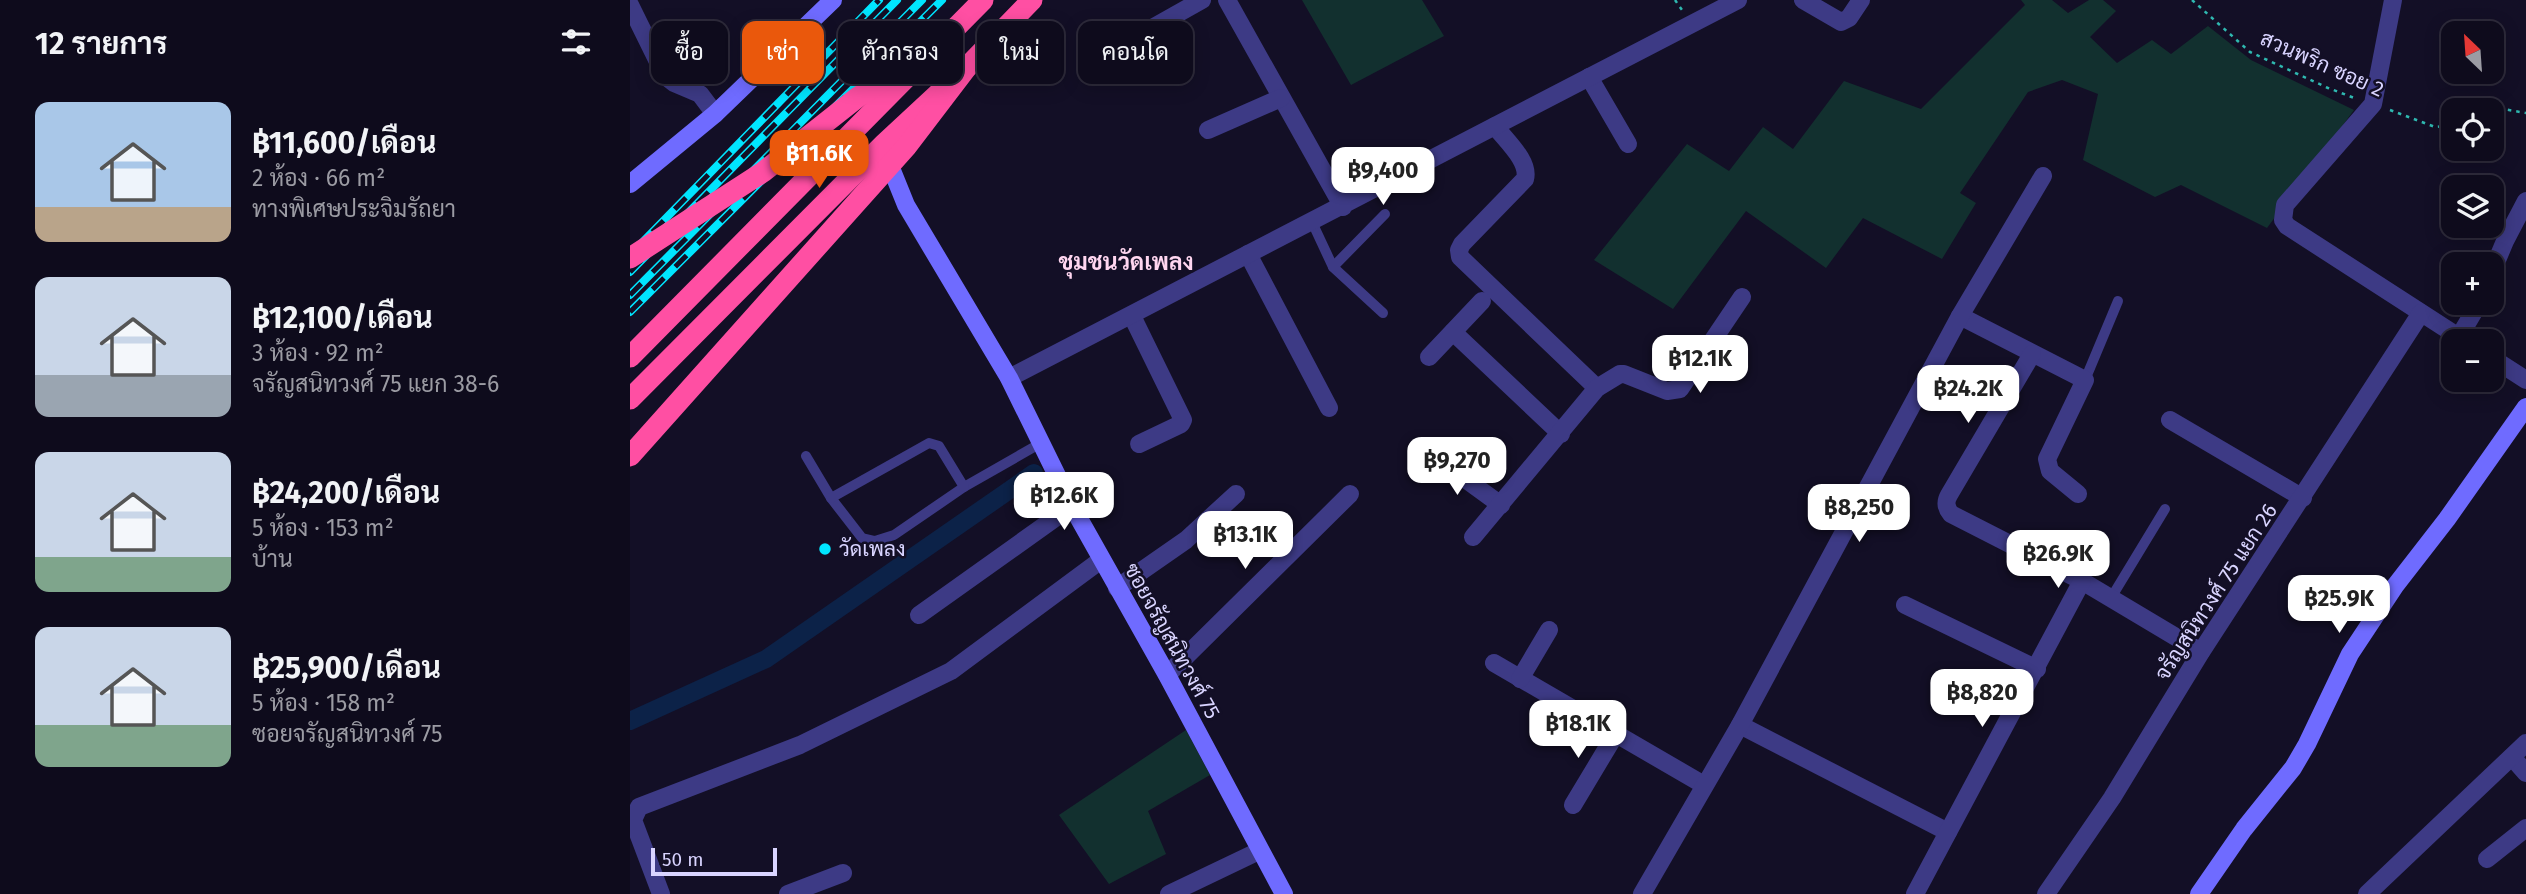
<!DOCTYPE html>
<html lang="th">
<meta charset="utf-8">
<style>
body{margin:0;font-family:"Fira Sans",Sarabun,sans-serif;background:#171425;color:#f1f3f6;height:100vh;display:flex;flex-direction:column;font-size:26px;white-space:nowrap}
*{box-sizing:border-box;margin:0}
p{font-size:23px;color:#9b9ba3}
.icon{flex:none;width:38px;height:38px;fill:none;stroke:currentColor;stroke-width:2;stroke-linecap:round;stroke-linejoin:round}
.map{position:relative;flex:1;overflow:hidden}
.sheet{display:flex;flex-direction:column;background:#0e0b1c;width:630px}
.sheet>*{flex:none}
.hud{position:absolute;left:21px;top:21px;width:665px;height:63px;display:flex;gap:14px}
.needle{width:46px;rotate:335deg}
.fabs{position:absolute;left:1811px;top:21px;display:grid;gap:14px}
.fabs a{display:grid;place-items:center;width:63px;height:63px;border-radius:14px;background:#0e0b1c;box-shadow:0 4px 18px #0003,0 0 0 2px #2e2b3b;font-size:35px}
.scale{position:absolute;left:21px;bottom:18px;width:126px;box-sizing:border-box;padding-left:7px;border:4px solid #d9d4ff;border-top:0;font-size:19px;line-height:24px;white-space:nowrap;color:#d9d4ff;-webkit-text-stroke:5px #130f26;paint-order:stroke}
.price{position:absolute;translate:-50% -60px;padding:0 16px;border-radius:14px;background:#fff;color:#222;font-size:23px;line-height:46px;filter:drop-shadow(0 2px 4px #0008)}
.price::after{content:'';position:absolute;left:50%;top:42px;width:21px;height:16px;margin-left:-10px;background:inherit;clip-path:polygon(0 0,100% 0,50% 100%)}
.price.selected{background:#ea580c;color:#fff}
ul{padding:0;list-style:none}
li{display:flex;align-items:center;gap:21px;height:175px;padding:0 35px}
li span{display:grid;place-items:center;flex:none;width:196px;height:140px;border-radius:14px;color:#555}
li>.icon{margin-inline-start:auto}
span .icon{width:84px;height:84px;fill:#fffc;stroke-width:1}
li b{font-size:30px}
h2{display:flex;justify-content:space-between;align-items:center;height:84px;padding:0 35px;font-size:30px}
.pill{padding:0 24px;border-radius:14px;background:#0e0b1c;box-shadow:0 4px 18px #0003,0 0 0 2px #2e2b3b;font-size:24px;line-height:63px}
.pill.selected{background:#ea580c;color:#fff}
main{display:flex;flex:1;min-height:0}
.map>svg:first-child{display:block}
.green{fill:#12302f}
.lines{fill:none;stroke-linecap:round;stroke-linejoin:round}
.canal{stroke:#0c2248;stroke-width:18}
.path{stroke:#2fb8b0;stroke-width:2.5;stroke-dasharray:3.5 5;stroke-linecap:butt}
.lane{stroke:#3d3a85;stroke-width:10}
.street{stroke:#3d3a85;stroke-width:18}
.secondary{stroke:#6f6bff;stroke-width:18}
.highway{stroke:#ff4fa3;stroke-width:21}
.rail-casing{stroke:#00e5ff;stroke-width:8}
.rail{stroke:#130f26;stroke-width:5;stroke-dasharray:16;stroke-linecap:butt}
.highway-bridge{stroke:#ff4fa3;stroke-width:21}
.poi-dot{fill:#00e5ff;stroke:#130f26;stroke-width:2.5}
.labels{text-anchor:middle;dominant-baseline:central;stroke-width:5;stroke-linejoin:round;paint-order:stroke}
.street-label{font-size:21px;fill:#d9d4ff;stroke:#130f26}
.poi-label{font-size:21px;fill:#d9d4ff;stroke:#130f26;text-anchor:start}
.neighbourhood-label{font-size:23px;font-weight:bold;fill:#ffd6f0;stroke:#130f26}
</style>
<main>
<section class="sheet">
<h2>12 รายการ<svg class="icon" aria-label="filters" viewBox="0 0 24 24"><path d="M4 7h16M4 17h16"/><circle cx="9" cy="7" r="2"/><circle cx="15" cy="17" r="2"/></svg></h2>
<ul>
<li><span style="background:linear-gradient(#a9c7e8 75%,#b9a48a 0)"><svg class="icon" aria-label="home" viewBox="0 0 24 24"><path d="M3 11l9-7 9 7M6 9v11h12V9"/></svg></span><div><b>฿11,600/เดือน</b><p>2 ห้อง · 66 m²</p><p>ทางพิเศษประจิมรัถยา</p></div></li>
<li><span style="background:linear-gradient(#c9d6e8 70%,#9aa5b1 0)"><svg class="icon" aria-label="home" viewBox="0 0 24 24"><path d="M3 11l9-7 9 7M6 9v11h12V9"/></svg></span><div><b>฿12,100/เดือน</b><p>3 ห้อง · 92 m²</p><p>จรัญสนิทวงศ์ 75 แยก 38-6</p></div></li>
<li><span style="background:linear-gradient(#c9d6e8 75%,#7fa58c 0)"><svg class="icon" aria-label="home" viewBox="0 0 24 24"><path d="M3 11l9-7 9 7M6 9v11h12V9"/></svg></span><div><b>฿24,200/เดือน</b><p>5 ห้อง · 153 m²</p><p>บ้าน</p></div></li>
<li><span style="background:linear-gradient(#c9d6e8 70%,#7fa58c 0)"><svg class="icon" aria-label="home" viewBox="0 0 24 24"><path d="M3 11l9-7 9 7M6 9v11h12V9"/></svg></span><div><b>฿25,900/เดือน</b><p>5 ห้อง · 158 m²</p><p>ซอยจรัญสนิทวงศ์ 75</p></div></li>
</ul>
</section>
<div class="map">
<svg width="1896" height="894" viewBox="0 0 1896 894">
<rect width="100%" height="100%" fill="#130f26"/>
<g class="green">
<path d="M672,0H792L814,36L721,85Z"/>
<path d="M1391,0H1422L1438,13L1459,0H1473L1486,11L1460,37L1487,63L1522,40L1541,54L1578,26L1621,60L1724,110L1637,228L1551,185L1525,197L1453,160L1468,94L1432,80L1398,92L1330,193L1346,203L1312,259L1233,218L1196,268L1116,211L1043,309L964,260L1057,144L1099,171L1133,127L1163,149L1214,81L1291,109L1395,5Z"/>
<path d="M556,730L580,775L518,811L536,854L479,884L429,815Z"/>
</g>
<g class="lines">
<path class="canal" d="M0,721L136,659L404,473"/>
<g class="path">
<path d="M1045,0L1052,10"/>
<path d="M1562,0L1620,52L1698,88L1727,99"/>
<path d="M1760,110L1805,127L1824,125"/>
<path d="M1862,114L1873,109L1896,113"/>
</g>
<g class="lane">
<path d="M682,222L703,267L753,313"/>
<path d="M703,267L755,214"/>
<path d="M1455,380L1488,301"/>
<path d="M176,456L201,498L232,538L245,541L264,535L334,487L411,443"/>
<path d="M201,498L299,443L309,446L334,487"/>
<path d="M1481,598L1535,509"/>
</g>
<g class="street">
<path d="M597,0L713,207"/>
<path d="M1173,0L1211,22L1219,18L1231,0"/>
<path d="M1763,0L1743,104L1655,205L1653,220L1657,226L1835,341"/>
<path d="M0,5L35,76L44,83L70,94L85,114"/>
<path d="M483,50L572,0"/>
<path d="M959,77L998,144"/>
<path d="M865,126C875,140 900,161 895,179L832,244L829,250L830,257L967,388"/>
<path d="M578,130L651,98"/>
<path d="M618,254L699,408"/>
<path d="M1862,272L1875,241L1896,201"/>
<path d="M502,316L553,420L551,424L509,444"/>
<path d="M1330,316L1455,380L1417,459L1420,471L1448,494"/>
<path d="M823,332L931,434"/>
<path d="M1829,337L1849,303"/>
<path d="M1402,354L1319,495C1315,502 1316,508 1321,514L1452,581L1571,652"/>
<path d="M799,357L852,301"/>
<path d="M1862,358L1896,380"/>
<path d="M379,378L1108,0"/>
<path d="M1540,420L1673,498"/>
<path d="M805,457L871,505"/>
<path d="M843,537L967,388L990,374H994L1037,391L1050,389L1112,297"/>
<path d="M487,588L556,540L606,494"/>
<path d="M1275,605L1407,669"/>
<path d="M289,615L442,506"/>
<path d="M864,663L1074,785"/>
<path d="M537,675L720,494"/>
<path d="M890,679L919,630"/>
<path d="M1110,725L1318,832"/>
<path d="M1882,757L1896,773"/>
<path d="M943,805L985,735"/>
<path d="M1857,859L1896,828"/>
<path d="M31,894L3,820L9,807L170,745L321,671L471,560"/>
<path d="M158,894L213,873"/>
<path d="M539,894L629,851"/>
<path d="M1012,894L1110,725L1330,316L1413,176"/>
<path d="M1285,894L1452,581"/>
<path d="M1416,894L1482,798L1571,652L1791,313"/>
<path d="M1737,894L1896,743"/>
</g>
<g class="secondary">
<path d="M255,153L276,205L379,378L442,506L537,675L654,894"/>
<path d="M0,184L85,114L203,0"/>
<path d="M1569,894L1614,829L1663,768L1677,744L1720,654L1765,586L1817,519L1896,407"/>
</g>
<g class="highway">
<path d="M0,357L353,0"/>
<path d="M0,399L254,144L338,66L402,0"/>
</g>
<g class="rail-casing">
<g id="rail">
<path d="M0,255L249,0"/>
<path d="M0,272L267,0"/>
<path d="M0,295L292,0"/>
<path d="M0,312L312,0"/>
</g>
</g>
<use href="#rail" class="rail"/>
<g class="highway-bridge">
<path d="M0,258L133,172L228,97L307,47"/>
<path d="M0,456L277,146L338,66"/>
</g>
</g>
<circle class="poi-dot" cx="195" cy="549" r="7"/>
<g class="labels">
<g class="street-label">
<text transform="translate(1692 64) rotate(24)">สวนพริก ซอย 2</text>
<text transform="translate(1586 592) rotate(-57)">จรัญสนิทวงศ์ 75 แยก 26</text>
<text transform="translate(542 641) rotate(61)">ซอยจรัญสนิทวงศ์ 75</text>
</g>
<g class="poi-label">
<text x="209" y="549">วัดเพลง</text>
</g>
<g class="neighbourhood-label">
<text x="496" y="262">ชุมชนวัดเพลง</text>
</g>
</g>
</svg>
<div class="fabs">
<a><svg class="needle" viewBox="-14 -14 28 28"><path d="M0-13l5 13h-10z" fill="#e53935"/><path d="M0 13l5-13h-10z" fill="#9b9ba3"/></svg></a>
<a><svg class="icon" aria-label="locate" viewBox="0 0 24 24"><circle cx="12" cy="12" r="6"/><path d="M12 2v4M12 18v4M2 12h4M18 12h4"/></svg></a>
<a><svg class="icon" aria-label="layers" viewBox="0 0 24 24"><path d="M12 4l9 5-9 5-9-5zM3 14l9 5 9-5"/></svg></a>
<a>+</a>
<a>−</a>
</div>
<div class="scale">50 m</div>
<b class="price selected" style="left:189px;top:190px">฿11.6K</b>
<b class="price" style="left:753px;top:207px">฿9,400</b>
<b class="price" style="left:1070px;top:395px">฿12.1K</b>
<b class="price" style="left:1338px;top:425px">฿24.2K</b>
<b class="price" style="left:827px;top:497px">฿9,270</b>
<b class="price" style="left:434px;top:532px">฿12.6K</b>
<b class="price" style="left:1229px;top:544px">฿8,250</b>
<b class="price" style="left:615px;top:571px">฿13.1K</b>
<b class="price" style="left:1428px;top:590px">฿26.9K</b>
<b class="price" style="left:1709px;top:635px">฿25.9K</b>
<b class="price" style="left:1352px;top:729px">฿8,820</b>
<b class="price" style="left:948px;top:760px">฿18.1K</b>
<div class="hud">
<a class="pill">ซื้อ</a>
<a class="pill selected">เช่า</a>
<a class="pill">ตัวกรอง</a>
<a class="pill">ใหม่</a>
<a class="pill">คอนโด</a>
</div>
</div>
</main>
